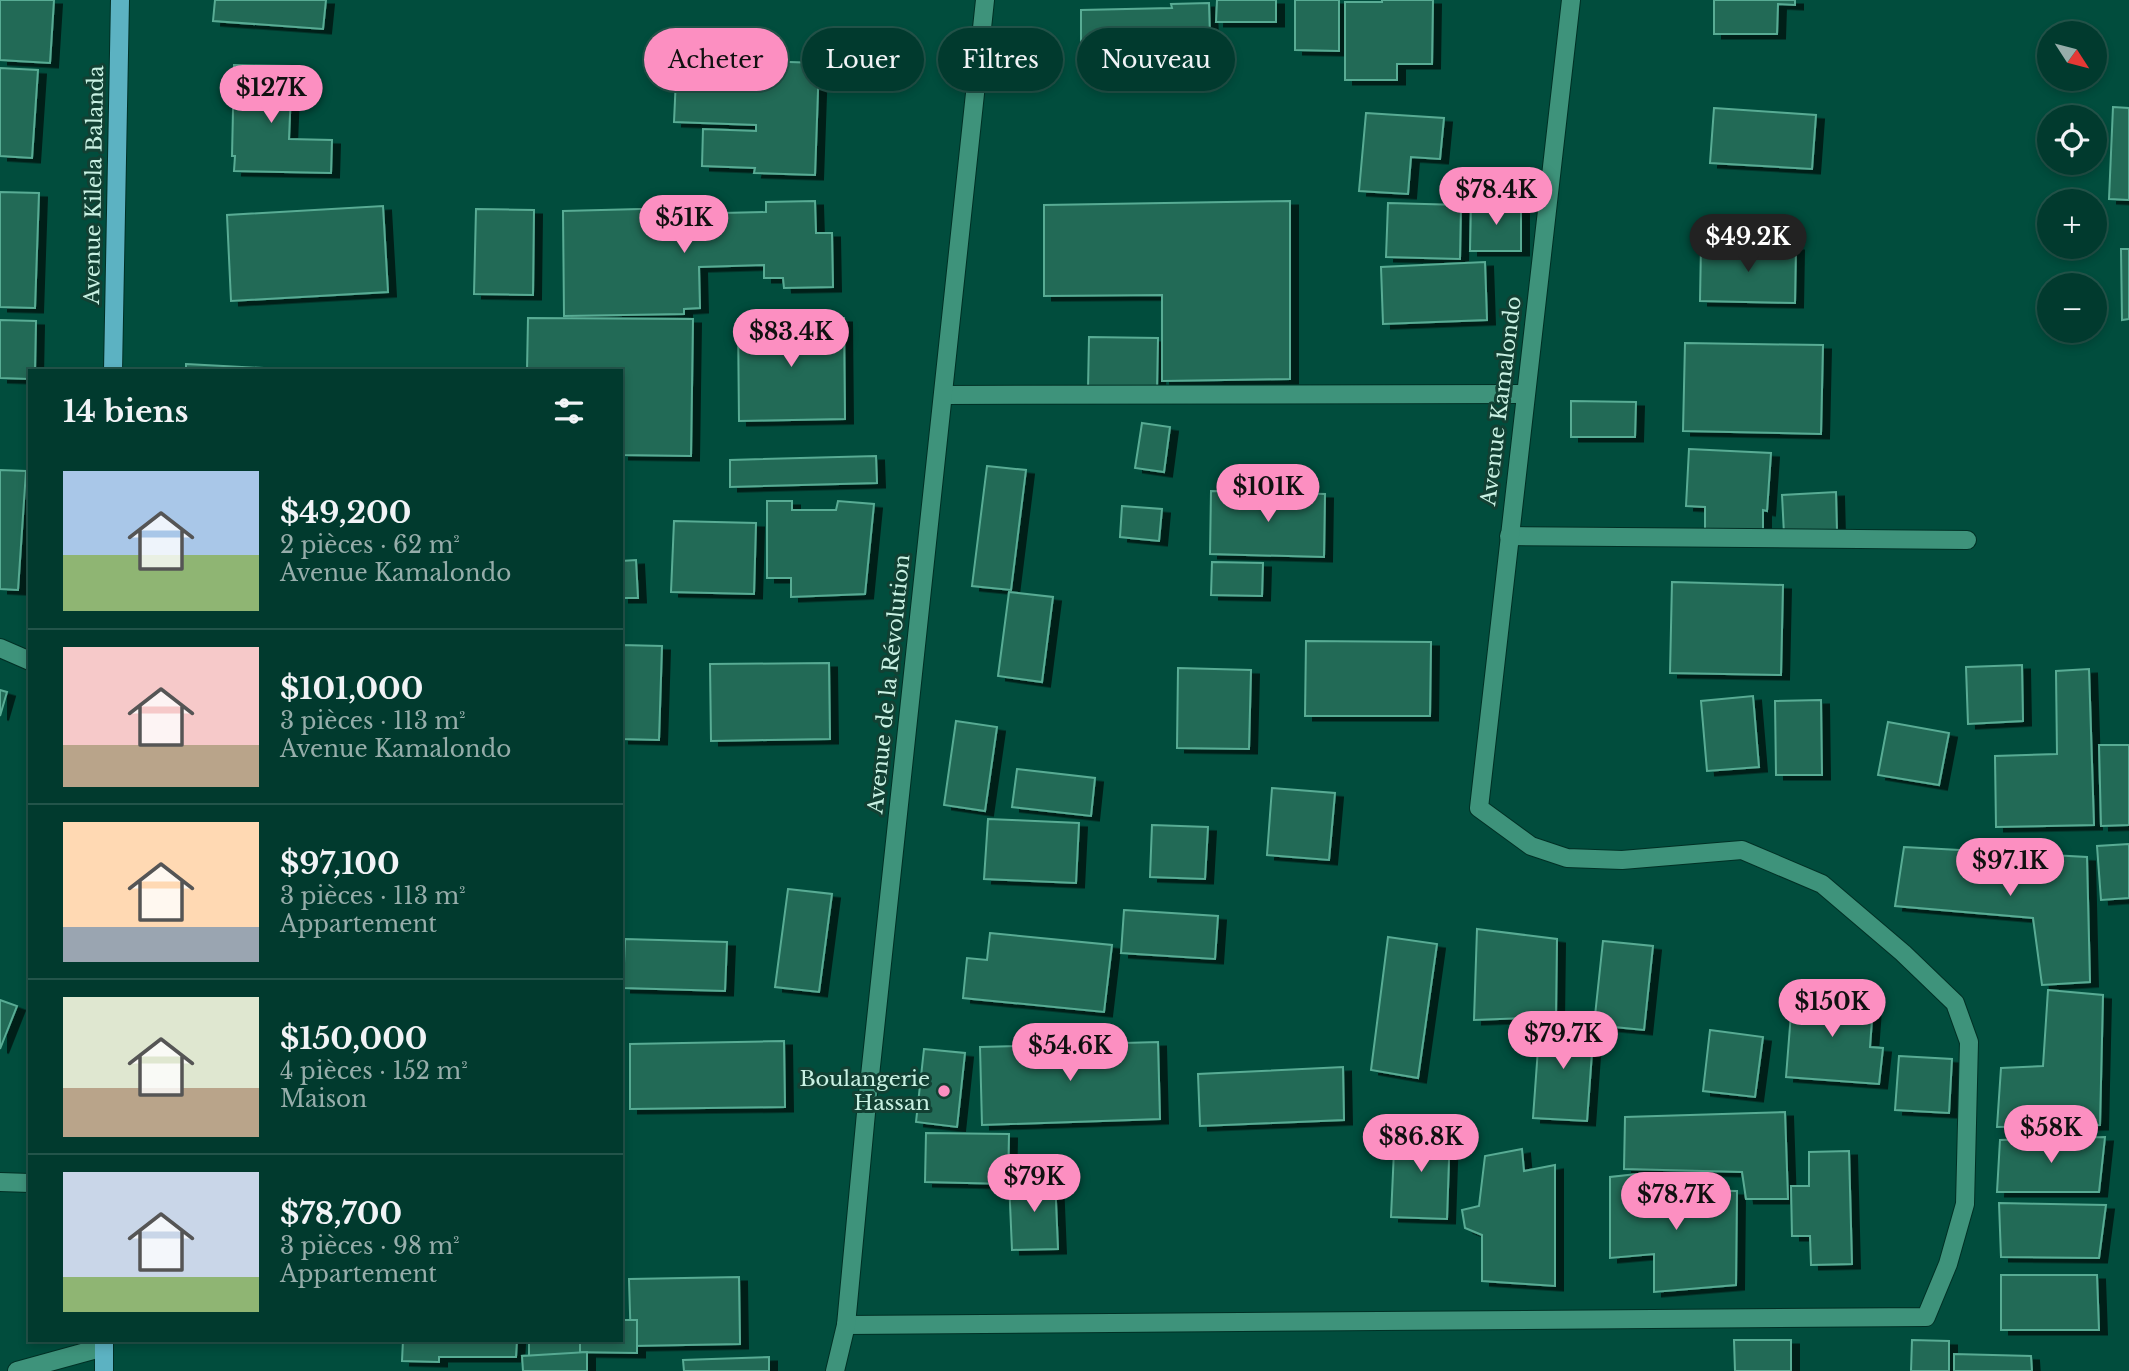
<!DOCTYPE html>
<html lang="fr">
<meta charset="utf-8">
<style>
body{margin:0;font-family:"Libre Baskerville",serif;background:#0f453a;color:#f1f3f6;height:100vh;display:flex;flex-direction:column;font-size:26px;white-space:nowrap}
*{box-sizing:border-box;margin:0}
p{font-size:23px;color:#96adaa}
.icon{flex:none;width:38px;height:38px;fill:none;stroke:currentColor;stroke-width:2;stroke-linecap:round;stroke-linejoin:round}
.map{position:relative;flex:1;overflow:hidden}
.sheet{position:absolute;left:28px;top:369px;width:595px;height:973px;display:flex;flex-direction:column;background:#013a2e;border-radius:0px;box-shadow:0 4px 10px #0003,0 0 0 2px #23544a}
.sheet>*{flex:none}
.top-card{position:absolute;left:644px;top:28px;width:665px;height:63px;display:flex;gap:14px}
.needle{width:46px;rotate:126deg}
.fabs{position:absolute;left:2037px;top:21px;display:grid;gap:14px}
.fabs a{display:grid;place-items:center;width:70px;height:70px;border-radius:50%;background:#013a2e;box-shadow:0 4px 10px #0003,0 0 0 2px #23544a;font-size:35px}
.price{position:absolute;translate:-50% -60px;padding:0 16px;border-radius:24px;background:#fc8fc1;color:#111;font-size:23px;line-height:46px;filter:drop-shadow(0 2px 4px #0008)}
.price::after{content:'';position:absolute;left:50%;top:42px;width:21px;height:16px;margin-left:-10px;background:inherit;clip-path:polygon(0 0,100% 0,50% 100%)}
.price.active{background:#222;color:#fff}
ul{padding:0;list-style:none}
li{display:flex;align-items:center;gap:21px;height:175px;padding:0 35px}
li+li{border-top:2px solid #23544a}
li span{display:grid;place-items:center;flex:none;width:196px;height:140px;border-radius:0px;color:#555}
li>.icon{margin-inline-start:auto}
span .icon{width:84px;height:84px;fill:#fffc;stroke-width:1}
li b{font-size:30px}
h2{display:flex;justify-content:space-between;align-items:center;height:84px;padding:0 35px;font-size:30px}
.tag{padding:0 24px;border-radius:32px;background:#013a2e;box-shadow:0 4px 10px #0003,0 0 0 2px #23544a;font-size:24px;line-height:63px}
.tag.active{background:#fc8fc1;color:#111}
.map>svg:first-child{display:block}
.building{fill:#216a57;stroke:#59ac94;stroke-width:2;filter:url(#shadow)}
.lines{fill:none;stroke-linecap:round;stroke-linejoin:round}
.minor-casing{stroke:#003025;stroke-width:20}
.major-casing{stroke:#003025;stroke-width:20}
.minor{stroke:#3e937b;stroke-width:18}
.major{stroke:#5cb2c2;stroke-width:18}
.poi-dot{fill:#fc8fc1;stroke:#124033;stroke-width:2.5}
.labels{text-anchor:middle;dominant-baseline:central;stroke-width:6;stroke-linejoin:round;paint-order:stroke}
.street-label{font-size:21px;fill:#c9f1e3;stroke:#124033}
.poi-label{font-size:21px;fill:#c9f1e3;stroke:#124033;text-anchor:end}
</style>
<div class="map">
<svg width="2129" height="1371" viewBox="0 0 2129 1371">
<defs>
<filter id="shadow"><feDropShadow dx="8" dy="4.5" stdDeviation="0" flood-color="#0009"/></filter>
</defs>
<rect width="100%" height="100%" fill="#014d3d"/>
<g class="building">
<path d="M0,0H54L50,63L0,60Z"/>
<path d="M215,0H326L323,29L213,21Z"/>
<path d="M1217,0H1276V22H1216Z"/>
<path d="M1295,0H1339V51L1295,50Z"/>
<path d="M1382,0H1433L1432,64H1397V80H1345V2H1382Z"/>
<path d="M1714,0H1795V5L1778,4L1777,34H1714Z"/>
<path d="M1209,3L1211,70L1173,71L1172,52L1081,54V10L1172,8L1171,4Z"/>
<path d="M759,61L819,63L815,175L754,173L755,168L702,166L703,129L756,131V125L674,122L676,78L759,80Z"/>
<path d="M234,65L292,66L289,139L332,140L331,173L234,171L235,156H232Z"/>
<path d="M0,68L38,70L32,158L0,156Z"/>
<path d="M2113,107L2129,108V200L2109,199Z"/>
<path d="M1714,108L1816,115L1812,169L1710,163Z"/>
<path d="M1366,113L1444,118L1440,159L1411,157L1408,194L1359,191Z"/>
<path d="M0,192L39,193L35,308L0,307Z"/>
<path d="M815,201L816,233H832L833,287L784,288L783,278H764V265L699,267L700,308L684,309V314L564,316L563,211L679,208V214L766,212V202Z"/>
<path d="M1290,201V379L1162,381V295L1044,296V205Z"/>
<path d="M1388,203L1461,205L1460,259L1386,257Z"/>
<path d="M1471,203H1521V251H1470Z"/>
<path d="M383,206L388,292L231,301L227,215Z"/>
<path d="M476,209L534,210L533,295L474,294Z"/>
<path d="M1701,245L1796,246L1795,303L1700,301Z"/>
<path d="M2121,249H2129V319L2122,320Z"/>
<path d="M1485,262L1487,320L1383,324L1381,267Z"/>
<path d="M528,318L693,319L691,456L621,455V371H527Z"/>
<path d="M844,318L845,419L739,421L738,319Z"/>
<path d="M0,320L36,321L35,371H30V379L0,378Z"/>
<path d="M1089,337L1158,338L1157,390H1088Z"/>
<path d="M1685,343L1823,345L1821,434L1683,431Z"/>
<path d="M186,364L282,369V371H186Z"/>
<path d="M1571,401L1636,402L1635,437H1571Z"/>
<path d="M1142,423L1170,427L1164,472L1135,468Z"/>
<path d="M1689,449L1771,453L1767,511L1763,510V532H1705V507L1686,506Z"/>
<path d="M876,456L877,483L730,487V460Z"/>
<path d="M987,466L1026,470L1011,590L972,586Z"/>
<path d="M0,470L26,471L18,590L0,589Z"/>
<path d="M1211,491L1325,494L1324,557L1210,554Z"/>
<path d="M1836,492L1837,532L1784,534L1782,495Z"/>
<path d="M767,501H792V510H836L838,501L874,504L865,594L791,597V578H767Z"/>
<path d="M1122,506L1162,509L1159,541L1120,537Z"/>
<path d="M674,521L756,523L754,594L671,592Z"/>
<path d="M636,560L638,598H621V561Z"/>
<path d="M1212,562L1263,563L1262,596L1211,595Z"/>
<path d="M1672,582L1783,585L1781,675L1670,673Z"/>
<path d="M1009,592L1053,597L1042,682L998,676Z"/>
<path d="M1306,641L1431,642L1430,716H1305Z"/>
<path d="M621,645L662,646L659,740L621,739Z"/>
<path d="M829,663L830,739L711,741L710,664Z"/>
<path d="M2022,665L2023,721L1968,724L1966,667Z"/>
<path d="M1178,668L1251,670L1249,749L1177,748Z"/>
<path d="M2089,669L2094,825L1996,827L1995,756L2057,754L2056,671Z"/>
<path d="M0,690L7,692L0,716Z"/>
<path d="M1753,696L1759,767L1707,771L1701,701Z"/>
<path d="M1821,700L1822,775H1776L1775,701Z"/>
<path d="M956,721L997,727L985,811L944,805Z"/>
<path d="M1888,722L1949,733L1939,785L1878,775Z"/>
<path d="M2099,745H2129V825L2101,826Z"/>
<path d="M1017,769L1095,778L1091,816L1012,807Z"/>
<path d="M1272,788L1335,793L1329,860L1267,855Z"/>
<path d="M988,819L1079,823L1076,883L984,879Z"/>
<path d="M1152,825L1208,827L1205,879L1150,877Z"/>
<path d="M2129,844V898L2101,900L2097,846Z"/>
<path d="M1904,847L2087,857L2090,982L2042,985L2033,918L1895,906Z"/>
<path d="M788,889L832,894L819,992L775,987Z"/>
<path d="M1124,910L1218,916L1215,959L1121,953Z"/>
<path d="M1477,929L1557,939L1556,1017L1474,1020Z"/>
<path d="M990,933L1112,945L1104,1012L963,998L967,958L987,960Z"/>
<path d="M1388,937L1437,944L1418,1078L1371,1070Z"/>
<path d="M625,939L727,942L725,991L623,988Z"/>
<path d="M1603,941L1653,946L1644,1030L1594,1025Z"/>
<path d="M1793,988L1853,992L1852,1005L1873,1006L1870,1047L1883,1048L1879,1084L1786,1077Z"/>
<path d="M2048,990L2103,995L2100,1125L1997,1127L2001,1068L2043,1066Z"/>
<path d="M0,1000L17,1006L0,1049Z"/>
<path d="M1540,1021L1594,1025L1587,1121L1533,1118Z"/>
<path d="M1710,1030L1763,1037L1755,1097L1703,1091Z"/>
<path d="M784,1041L785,1107L630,1109V1044Z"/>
<path d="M1158,1042L1160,1119L982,1125L980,1047Z"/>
<path d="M924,1049L965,1053L957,1127L916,1122Z"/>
<path d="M1899,1056L1952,1059L1949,1113L1895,1110Z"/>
<path d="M1343,1067L1344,1120L1200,1126L1198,1074Z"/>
<path d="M1785,1112L1788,1199H1746L1742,1172L1624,1169L1625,1117Z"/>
<path d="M1395,1128L1450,1130L1447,1219L1391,1217Z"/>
<path d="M926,1133L1009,1134L1008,1184L925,1182Z"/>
<path d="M2105,1137L2099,1192H1997L2000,1140Z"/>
<path d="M1522,1149L1524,1171L1555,1165V1286L1482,1281V1235L1465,1228L1462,1210L1479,1206L1485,1156Z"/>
<path d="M1849,1151L1852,1264L1811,1265L1810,1236H1792L1791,1186H1809V1152Z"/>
<path d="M1646,1173L1652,1190L1737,1191L1736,1285L1654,1292V1254L1610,1258V1177Z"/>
<path d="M1055,1178L1058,1249L1012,1250L1009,1180Z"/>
<path d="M1999,1203L2106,1205L2099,1258L2001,1257Z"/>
<path d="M2001,1275H2097L2099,1330H2001Z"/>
<path d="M739,1277L740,1344L631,1346L629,1279Z"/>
<path d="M621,1320H637V1353L571,1352V1340H621Z"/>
<path d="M403,1340H517L516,1357H439V1362L402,1361Z"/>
<rect x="529" y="1340" width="51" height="22"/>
<path d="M1734,1340H1791V1371H1735Z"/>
<path d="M1912,1340L1949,1341V1371H1911Z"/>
<path d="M587,1352V1371H523L522,1356Z"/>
<path d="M1954,1354L2031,1356L2032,1371H1954Z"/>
<path d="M769,1357V1371H684L683,1360Z"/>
</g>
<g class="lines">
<g class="minor-casing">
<g id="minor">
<path d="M943,395L1525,394"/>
<path d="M1509,536L1967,540"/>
<path d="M0,648L30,661"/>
<path d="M0,1182L30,1183"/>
<path d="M846,1325L1926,1317L1948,1264L1965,1204L1969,1042L1955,1003L1903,953L1822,884L1742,850L1622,860L1567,858L1531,846L1479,808L1571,0"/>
<path d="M17,1371L104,1347"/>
<path d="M835,1371L846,1325L866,1113L985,0"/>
</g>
</g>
<g class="major-casing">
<g id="major">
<path d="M113,371L120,0"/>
<path d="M104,1371V1340"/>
</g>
</g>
<use href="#minor" class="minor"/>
<use href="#major" class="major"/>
</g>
<circle class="poi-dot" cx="944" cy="1091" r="7"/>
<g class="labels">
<g class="street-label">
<text transform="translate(94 185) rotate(-89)">Avenue Kilela Balanda</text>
<text transform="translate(1501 401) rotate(-83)">Avenue Kamalondo</text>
<text transform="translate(889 684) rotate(-84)">Avenue de la Révolution</text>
</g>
<g class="poi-label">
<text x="930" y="1079">Boulangerie<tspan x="930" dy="24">Hassan</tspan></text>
</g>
</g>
</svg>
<div class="fabs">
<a><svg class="needle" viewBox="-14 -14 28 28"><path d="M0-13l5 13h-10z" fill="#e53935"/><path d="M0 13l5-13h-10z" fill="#96adaa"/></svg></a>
<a><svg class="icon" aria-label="locate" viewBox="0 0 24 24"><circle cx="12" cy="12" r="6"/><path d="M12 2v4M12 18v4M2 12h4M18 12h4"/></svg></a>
<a>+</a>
<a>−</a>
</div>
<b class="price" style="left:271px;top:125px">$127K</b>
<b class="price" style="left:1496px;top:227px">$78.4K</b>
<b class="price" style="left:684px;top:255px">$51K</b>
<b class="price active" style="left:1748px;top:274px">$49.2K</b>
<b class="price" style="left:791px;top:369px">$83.4K</b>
<b class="price" style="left:1268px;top:524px">$101K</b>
<b class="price" style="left:2010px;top:898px">$97.1K</b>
<b class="price" style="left:1832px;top:1039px">$150K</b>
<b class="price" style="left:1563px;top:1071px">$79.7K</b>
<b class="price" style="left:1070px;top:1083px">$54.6K</b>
<b class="price" style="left:2051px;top:1165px">$58K</b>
<b class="price" style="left:1421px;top:1174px">$86.8K</b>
<b class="price" style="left:1034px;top:1214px">$79K</b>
<b class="price" style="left:1676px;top:1232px">$78.7K</b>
<div class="top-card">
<a class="tag active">Acheter</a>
<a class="tag">Louer</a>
<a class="tag">Filtres</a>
<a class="tag">Nouveau</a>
</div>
<section class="sheet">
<h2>14 biens<svg class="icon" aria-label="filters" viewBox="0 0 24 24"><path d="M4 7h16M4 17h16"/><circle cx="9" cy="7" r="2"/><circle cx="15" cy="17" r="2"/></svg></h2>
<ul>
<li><span style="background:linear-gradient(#a9c7e8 60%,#8fb573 0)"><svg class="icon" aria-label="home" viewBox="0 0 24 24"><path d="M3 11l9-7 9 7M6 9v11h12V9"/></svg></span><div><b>$49,200</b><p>2 pièces · 62 m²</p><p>Avenue Kamalondo</p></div></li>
<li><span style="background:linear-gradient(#f6c9c9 70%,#b9a48a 0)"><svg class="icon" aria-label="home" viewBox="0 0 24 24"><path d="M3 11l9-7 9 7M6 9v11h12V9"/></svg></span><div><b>$101,000</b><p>3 pièces · 113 m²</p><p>Avenue Kamalondo</p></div></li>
<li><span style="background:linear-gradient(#ffd9b3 75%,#9aa5b1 0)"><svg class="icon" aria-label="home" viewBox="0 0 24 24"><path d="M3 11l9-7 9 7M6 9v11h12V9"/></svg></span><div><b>$97,100</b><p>3 pièces · 113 m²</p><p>Appartement</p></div></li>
<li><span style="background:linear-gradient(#dfe7d0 65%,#b9a48a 0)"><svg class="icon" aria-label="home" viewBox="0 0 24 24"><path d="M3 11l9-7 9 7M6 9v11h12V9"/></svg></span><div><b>$150,000</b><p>4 pièces · 152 m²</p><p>Maison</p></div></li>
<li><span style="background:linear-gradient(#c9d6e8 75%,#8fb573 0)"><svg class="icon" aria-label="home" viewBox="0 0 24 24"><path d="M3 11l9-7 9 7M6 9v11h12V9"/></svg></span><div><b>$78,700</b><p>3 pièces · 98 m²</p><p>Appartement</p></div></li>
</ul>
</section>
</div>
